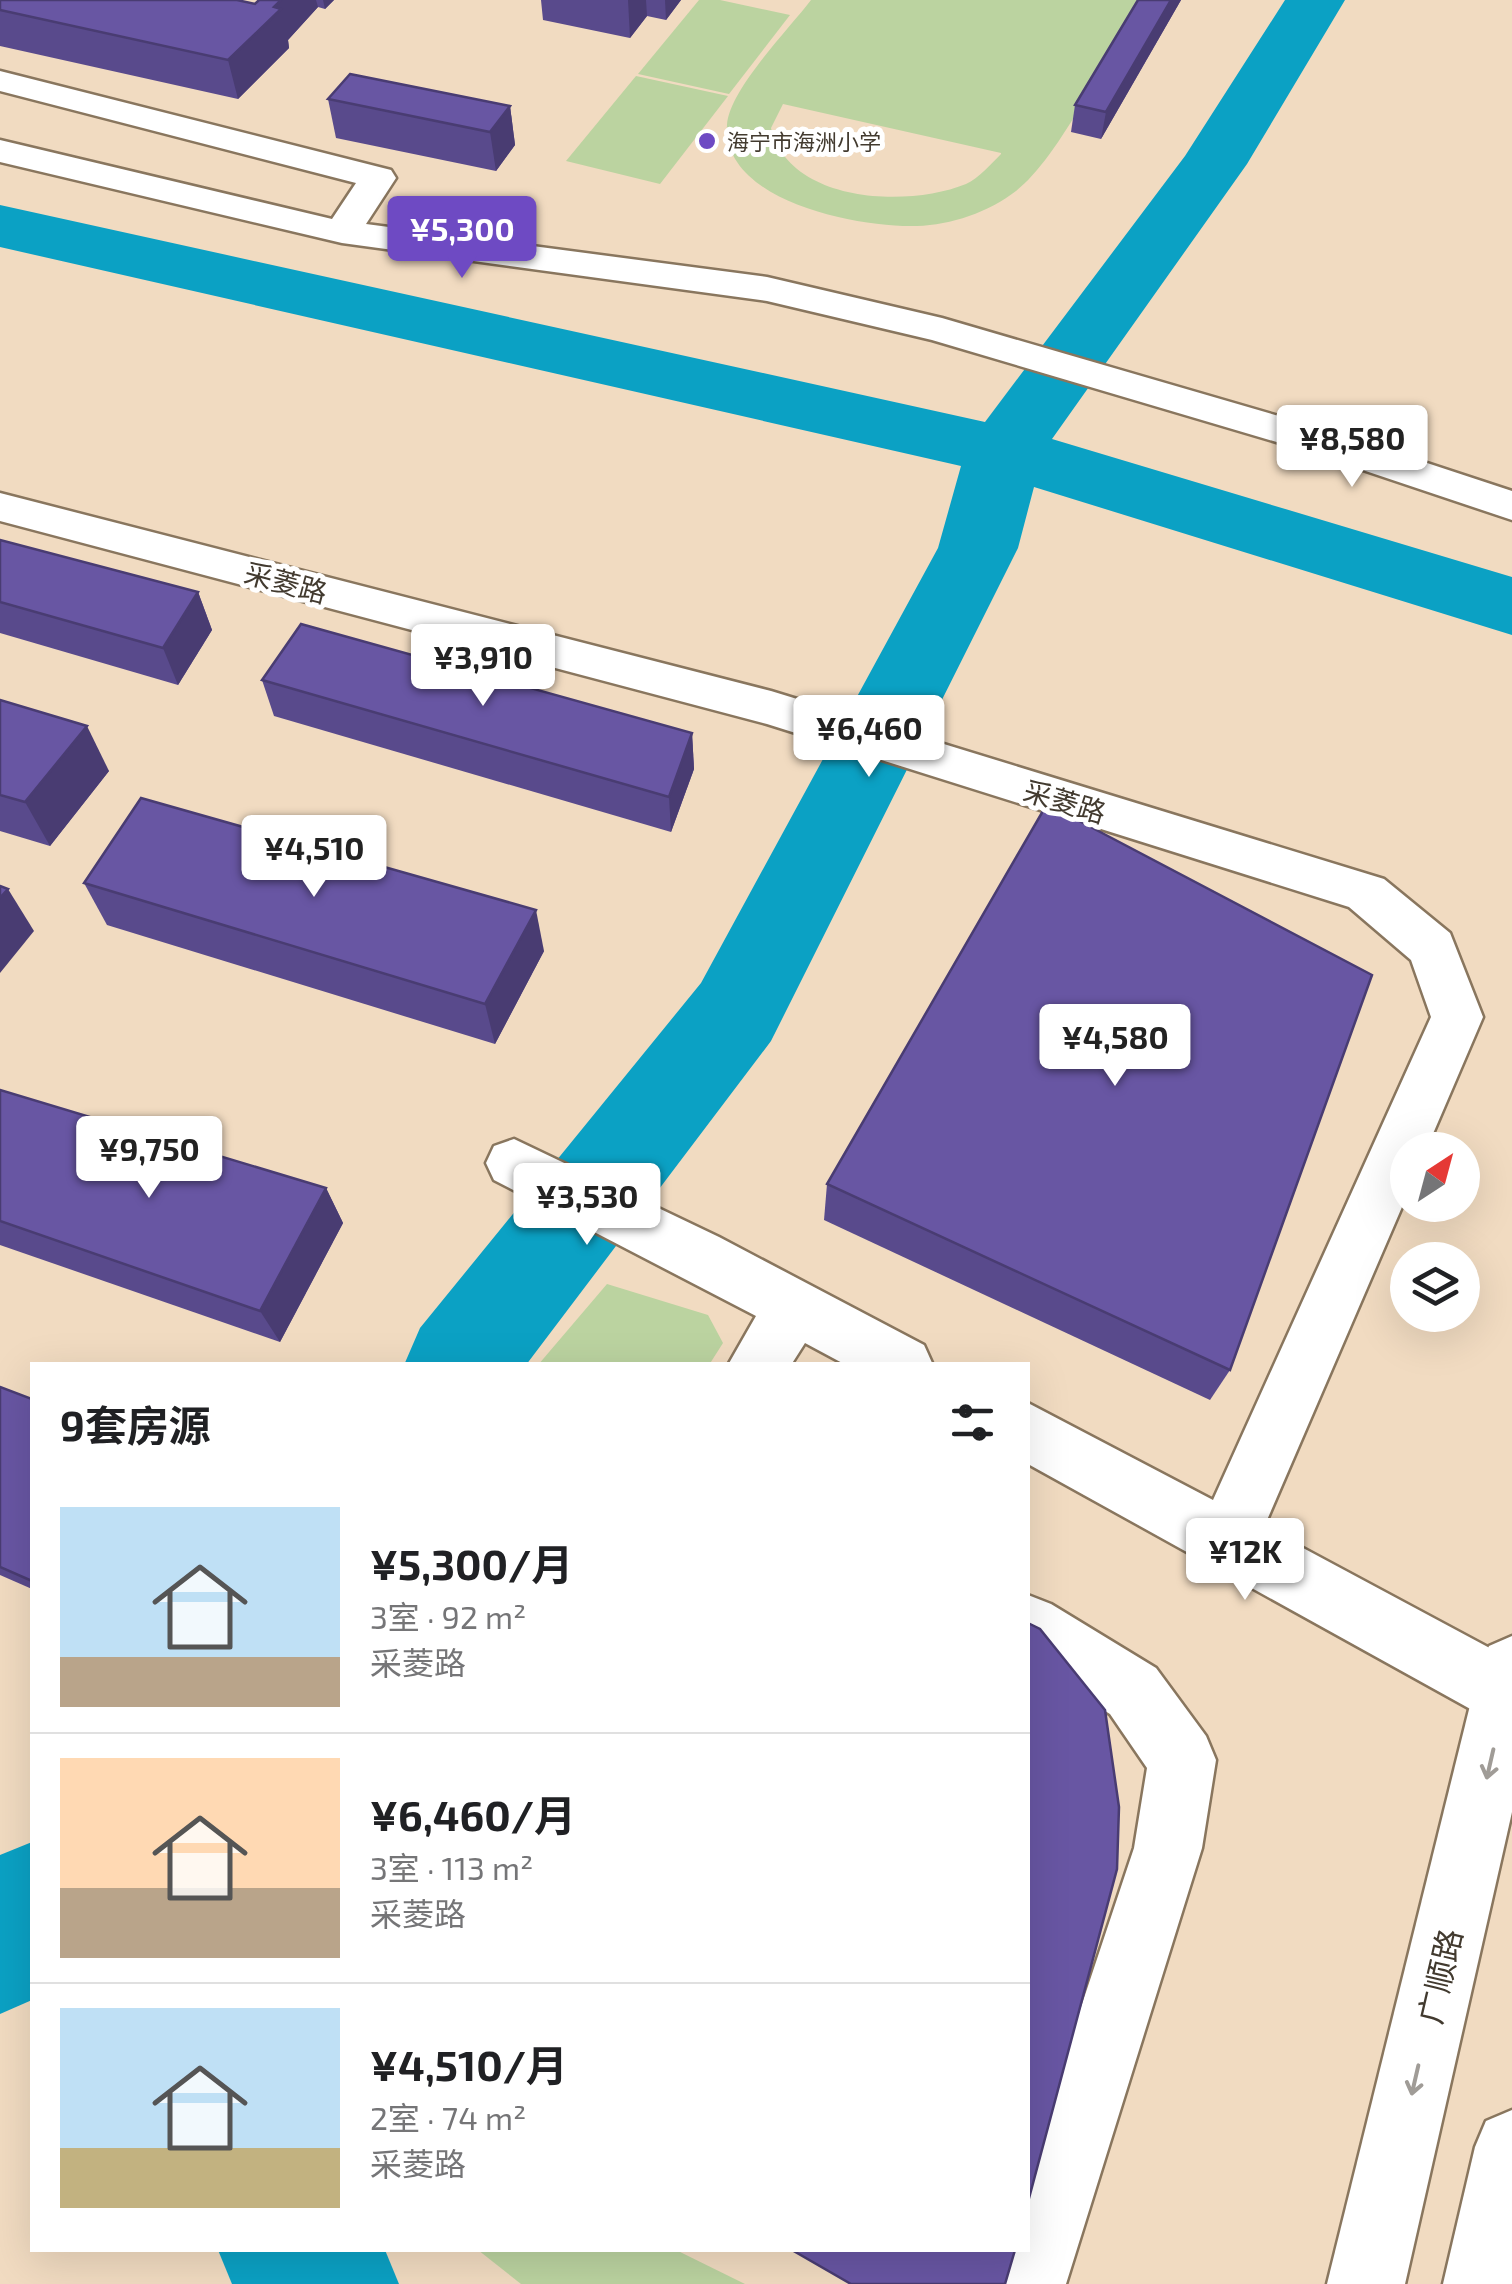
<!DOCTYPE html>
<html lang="zh">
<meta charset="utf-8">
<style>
body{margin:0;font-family:"Exo 2","Noto Sans SC",sans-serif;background:#f2f2f2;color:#202124;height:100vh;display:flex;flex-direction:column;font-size:38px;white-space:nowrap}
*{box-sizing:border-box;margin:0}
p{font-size:32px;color:#757577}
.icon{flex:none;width:55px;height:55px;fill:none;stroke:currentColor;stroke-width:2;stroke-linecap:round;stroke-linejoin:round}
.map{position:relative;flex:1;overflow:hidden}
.details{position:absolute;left:30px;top:1362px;width:1000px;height:890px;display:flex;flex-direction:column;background:#fff;border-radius:0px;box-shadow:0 10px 40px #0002}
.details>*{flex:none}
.needle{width:65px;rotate:36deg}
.fabs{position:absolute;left:1390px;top:1132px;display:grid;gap:20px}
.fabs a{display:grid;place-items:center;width:90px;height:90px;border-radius:50%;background:#fff;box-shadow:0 10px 40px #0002;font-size:50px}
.price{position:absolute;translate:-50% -85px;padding:0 22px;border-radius:10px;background:#fff;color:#222;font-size:32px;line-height:65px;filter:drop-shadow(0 2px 5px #0008)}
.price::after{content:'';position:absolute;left:50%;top:60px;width:30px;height:22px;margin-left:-15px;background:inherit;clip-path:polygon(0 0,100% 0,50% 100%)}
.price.on{background:#6e4ac3;color:#fff}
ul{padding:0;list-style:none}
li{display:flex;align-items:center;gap:30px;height:250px;padding:0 30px}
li+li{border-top:2px solid #e0e0e0}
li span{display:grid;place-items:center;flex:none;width:280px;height:200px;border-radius:0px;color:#555}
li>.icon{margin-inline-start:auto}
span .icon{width:120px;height:120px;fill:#fffc;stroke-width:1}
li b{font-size:42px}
h2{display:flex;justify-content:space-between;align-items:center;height:120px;padding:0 30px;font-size:42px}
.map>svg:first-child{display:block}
.green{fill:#bbd3a0;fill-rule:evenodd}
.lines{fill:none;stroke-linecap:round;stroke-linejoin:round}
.river{fill:#0ba1c4;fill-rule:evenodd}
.minor-casing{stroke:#89765e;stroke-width:5}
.major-casing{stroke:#89765e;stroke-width:5}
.minor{fill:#fff;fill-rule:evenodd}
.major{fill:#fff;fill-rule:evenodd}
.wall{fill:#594a8c}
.shaded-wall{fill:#493c72}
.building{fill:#6856a3;stroke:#493c72;stroke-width:2.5}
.oneway{stroke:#a09c97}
.poi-dot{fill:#6e4ac3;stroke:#fff;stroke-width:4}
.labels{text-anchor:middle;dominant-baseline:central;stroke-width:10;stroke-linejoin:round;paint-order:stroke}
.far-poi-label{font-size:22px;fill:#423a2f;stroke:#fff;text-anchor:start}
.street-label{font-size:28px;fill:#423a2f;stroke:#fff}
.near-street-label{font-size:32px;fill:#423a2f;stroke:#fff}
</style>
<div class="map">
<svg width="1512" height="2284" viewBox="0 0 1512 2284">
<rect width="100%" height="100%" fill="#f1dbc1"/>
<g class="green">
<path d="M699,0H720L790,15L729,94L638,74Z"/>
<path d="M811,0H1140C1110,51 1060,157 1016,191C989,212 951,225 917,226C860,228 722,202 727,125C729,90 789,29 811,0ZM783,104L1001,153V154C991,164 979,178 966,184C907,208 789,203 771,128Z"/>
<path d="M636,76L728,96L660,184L566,161Z"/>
<path d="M607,1284L708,1315L723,1343L709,1365H538Z"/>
<path d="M478,2250H676L745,2284H521Z"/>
</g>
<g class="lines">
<g class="river">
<path d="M1285,0H1345L1247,164L1052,439L1512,577V635L1034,487L1018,548L771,1041L526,1365H404L420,1328L701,983L938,548L961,466L0,247V205L985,422L1185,156Z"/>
<path d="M32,1842V2000L0,2014V1855Z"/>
<path d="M218,2250H385L399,2284H232Z"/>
</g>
<g class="minor-casing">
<g id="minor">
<path d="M0,71L391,170L396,178L366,224L767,277L942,318L1330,431L1512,491V520L1300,449L932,340L767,301L342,243L0,162V140L332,219L356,183L0,91Z"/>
<path d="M0,493L771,691L1384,879L1450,933L1483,1017L1426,1150H1408V1193L1264,1527L1512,1660V1723L1506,1726L1483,1716L1028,1464V1403L1213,1500L1431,1017L1411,960L1349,907L767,724L0,521Z"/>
<path d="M514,1139L719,1237L924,1345L933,1365H846L805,1343L791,1365H728L756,1316L494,1180L486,1163L494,1146Z"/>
<path d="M1028,1595L1051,1604L1156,1668L1206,1736L1216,1760L1202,1848L1066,2284H988L1000,2250H1028V2166L1134,1848L1147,1768L1110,1714L1028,1664Z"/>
</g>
</g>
<g class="major-casing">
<g id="major">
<path d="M1512,1636V1812L1405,2284H1327L1479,1669L1489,1646Z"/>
<path d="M1512,2110V2284H1443L1475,2147L1486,2121Z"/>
</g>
</g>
<use href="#minor" class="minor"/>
<use href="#major" class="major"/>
</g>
<g class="wall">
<path d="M0,0L255,4L259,0H334L325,9L318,7L288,40L289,48L238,99L0,46Z"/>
<path d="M541,0H681L666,20L647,16L630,38L543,20Z"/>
<path d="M1138,0H1181L1101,139L1071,132L1075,105Z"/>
<path d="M328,99L510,106L515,145L496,171L336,138Z"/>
<path d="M0,540L198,592L212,630L178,685L0,633Z"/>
<path d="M262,680L692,733L694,769L671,832L274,716Z"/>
<path d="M0,700L109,771L50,846L0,831Z"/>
<path d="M84,883L544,951L495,1044L107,925Z"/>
<path d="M0,1090L326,1188L343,1223L280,1342L0,1245Z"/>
<path d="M827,1184L1230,1370L1210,1400L824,1220Z"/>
<path d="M0,1387L32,1399V1589L0,1575Z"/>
</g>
<g class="shaded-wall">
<path d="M281,0H316L318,7L288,40L289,48L238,99L228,60Z"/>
<path d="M323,0H334L325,9Z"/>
<path d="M628,0H646L647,16L630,38Z"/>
<path d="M665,0H681L666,20Z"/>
<path d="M1171,0H1181L1101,139L1106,112Z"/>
<path d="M510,106L515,145L496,171L490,132Z"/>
<path d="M198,592L212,630L178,685L163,648Z"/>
<path d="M87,726L109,771L50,846L25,802Z"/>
<path d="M692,733L694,769L671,832L669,797Z"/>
<path d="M8,889L34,931L0,973V898Z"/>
<path d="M536,910L544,951L495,1044L485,1004Z"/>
<path d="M326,1188L343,1223L280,1342L260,1311Z"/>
</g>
<g class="building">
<path d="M0,0H237L255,4L259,0H281L274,7L281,9L228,60L0,10Z"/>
<path d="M1138,0H1171L1106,112L1075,105Z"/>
<path d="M350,74L510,106L490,132L328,99Z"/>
<path d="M0,540L198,592L163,648L0,602Z"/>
<path d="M301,624L692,733L669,797L262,680Z"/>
<path d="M0,700L87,726L25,802L0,795Z"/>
<path d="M141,798L536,910L485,1004L84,883Z"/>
<path d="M1047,804L1372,975L1230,1370L827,1184Z"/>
<path d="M0,886L8,889L0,898Z"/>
<path d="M0,1090L326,1188L260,1311L0,1221Z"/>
<path d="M0,1387L32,1399V1581L0,1567Z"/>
<path d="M1028,1623L1040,1629L1105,1710L1119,1807L1117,1869L1028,2202Z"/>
<path d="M792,2250H1015L1005,2284H851Z"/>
</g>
<defs><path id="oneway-shaft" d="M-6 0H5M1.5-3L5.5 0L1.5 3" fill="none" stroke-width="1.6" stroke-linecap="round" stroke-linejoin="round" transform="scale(2.5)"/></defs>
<g class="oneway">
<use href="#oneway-shaft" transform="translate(1490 1764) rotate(103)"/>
<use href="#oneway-shaft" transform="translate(1415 2080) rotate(103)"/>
</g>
<circle class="poi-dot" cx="707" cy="141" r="10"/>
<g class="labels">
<g class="far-poi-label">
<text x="727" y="141">海宁市海洲小学</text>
</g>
<g class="street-label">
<text transform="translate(286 582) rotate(15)">采菱路</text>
<text transform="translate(1065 801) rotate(17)">采菱路</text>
</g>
<g class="near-street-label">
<text transform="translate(1439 1976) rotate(-77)">广顺路</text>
</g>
</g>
</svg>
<div class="fabs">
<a><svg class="needle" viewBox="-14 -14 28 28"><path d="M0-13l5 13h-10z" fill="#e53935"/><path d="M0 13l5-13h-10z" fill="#757577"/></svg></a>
<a><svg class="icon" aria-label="layers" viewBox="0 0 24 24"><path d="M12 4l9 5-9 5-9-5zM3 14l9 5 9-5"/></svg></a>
</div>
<b class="price on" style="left:462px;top:281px">¥5,300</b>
<b class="price" style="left:1352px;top:490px">¥8,580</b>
<b class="price" style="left:483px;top:709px">¥3,910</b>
<b class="price" style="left:869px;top:780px">¥6,460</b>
<b class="price" style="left:314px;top:900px">¥4,510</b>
<b class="price" style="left:1115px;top:1089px">¥4,580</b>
<b class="price" style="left:149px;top:1201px">¥9,750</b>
<b class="price" style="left:587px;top:1248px">¥3,530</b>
<b class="price" style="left:1245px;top:1603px">¥12K</b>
<section class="details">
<h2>9套房源<svg class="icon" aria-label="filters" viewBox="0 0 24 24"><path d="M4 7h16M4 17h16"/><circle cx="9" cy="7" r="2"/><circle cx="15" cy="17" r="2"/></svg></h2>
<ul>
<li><span style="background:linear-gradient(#bfe0f5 75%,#b9a48a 0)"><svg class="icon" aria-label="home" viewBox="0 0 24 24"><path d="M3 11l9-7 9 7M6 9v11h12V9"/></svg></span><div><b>¥5,300/月</b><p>3室 · 92 m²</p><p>采菱路</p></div></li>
<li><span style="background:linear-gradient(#ffd9b3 65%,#b9a48a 0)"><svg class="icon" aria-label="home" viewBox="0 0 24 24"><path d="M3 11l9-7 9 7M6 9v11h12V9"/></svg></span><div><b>¥6,460/月</b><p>3室 · 113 m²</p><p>采菱路</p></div></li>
<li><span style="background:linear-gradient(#bfe0f5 70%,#c2b280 0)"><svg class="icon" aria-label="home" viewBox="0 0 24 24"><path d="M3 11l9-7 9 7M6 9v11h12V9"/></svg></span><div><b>¥4,510/月</b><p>2室 · 74 m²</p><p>采菱路</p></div></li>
</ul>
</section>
</div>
